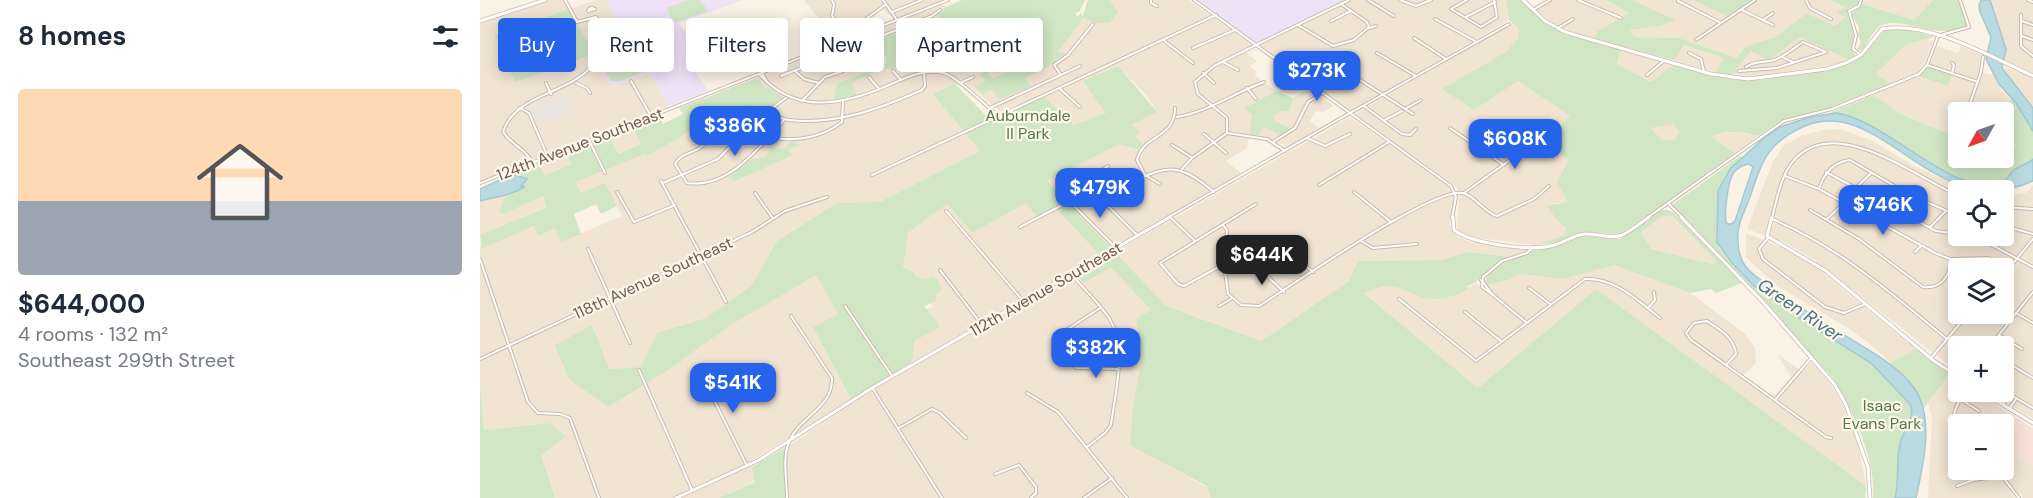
<!DOCTYPE html>
<meta charset="utf-8">
<style>
body{margin:0;font-family:"DM Sans",sans-serif;background:#f2f2f3;color:#1f2937;height:100vh;display:flex;flex-direction:column;font-size:22px;white-space:nowrap}
*{box-sizing:border-box;margin:0}
p{font-size:20px;color:#747a83}
.icon{flex:none;width:33px;height:33px;fill:none;stroke:currentColor;stroke-width:2;stroke-linecap:round;stroke-linejoin:round}
.map{position:relative;flex:1;overflow:hidden}
.details{display:flex;flex-direction:column;background:#fff;width:480px}
.details>*{flex:none}
.top-card{position:absolute;left:18px;top:18px;width:570px;height:54px;display:flex;gap:12px}
.needle{width:39px;rotate:230deg}
.fabs{position:absolute;left:1468px;top:102px;display:grid;gap:12px}
.fabs a{display:grid;place-items:center;width:66px;height:66px;border-radius:6px;background:#fff;box-shadow:0 3px 15px #0003;font-size:30px}
.price{position:absolute;translate:-50% -51px;padding:0 14px;border-radius:12px;background:#2563eb;color:#fff;font-size:20px;line-height:39px;filter:drop-shadow(0 2px 3px #0008)}
.price::after{content:'';position:absolute;left:50%;top:36px;width:18px;height:14px;margin-left:-9px;background:inherit;clip-path:polygon(0 0,100% 0,50% 100%)}
.price.active{background:#222;color:#fff}
ul{padding:0;list-style:none}
li{display:grid;align-content:center;gap:12px;height:318px;padding:0 18px}
li+li{border-top:2px solid #e0e1e3}
li span{display:grid;place-items:center;height:186px;border-radius:6px;color:#555}
li>.icon{margin-inline-start:auto}
span .icon{width:108px;height:108px;fill:#fffc;stroke-width:1}
li b{font-size:26px}
h2{display:flex;justify-content:space-between;align-items:center;height:72px;padding:0 18px;font-size:26px}
.pill{padding:0 21px;border-radius:6px;background:#fff;box-shadow:0 3px 15px #0003;font-size:21px;line-height:54px}
.pill.active{background:#2563eb;color:#fff}
main{display:flex;flex:1;min-height:0}
.map>svg:first-child{display:block}
.residential{fill:#f1e4d3;fill-rule:evenodd}
.commercial{fill:#f9e3d8}
.industrial{fill:#eae4de}
.education{fill:#efe1f6}
.green{fill:#d0e6c4;fill-rule:evenodd}
.water{fill:#badae1;stroke:#a2c9d2;stroke-width:1.5;fill-rule:evenodd}
.lines{fill:none;stroke-linecap:round;stroke-linejoin:round}
.minor-casing{stroke:#cabaab;stroke-width:4}
.tertiary-far1-casing{stroke:#cabaab;stroke-width:4}
.tertiary-casing{stroke:#cabaab;stroke-width:4.5}
.secondary-casing{stroke:#cfbcac;stroke-width:4.5}
.minor{stroke:#fff;stroke-width:2}
.tertiary-far1{stroke:#fff;stroke-width:2}
.tertiary{stroke:#fff;stroke-width:3}
.secondary{stroke:#fff;stroke-width:3}
.labels{text-anchor:middle;dominant-baseline:central;stroke-width:4.5;stroke-linejoin:round;paint-order:stroke}
.park-label{font-size:16px;fill:#557a48;stroke:#fdf6ea}
.street-label{font-size:16px;fill:#705a4c;stroke:#fdf6ea}
.water-label{font-size:18px;font-style:italic;fill:#487581;stroke:#fdf6ea}
</style>
<main>
<section class="details">
<h2>8 homes<svg class="icon" aria-label="filters" viewBox="0 0 24 24"><path d="M4 7h16M4 17h16"/><circle cx="9" cy="7" r="2"/><circle cx="15" cy="17" r="2"/></svg></h2>
<ul>
<li><span style="background:linear-gradient(#ffd9b3 60%,#9aa5b1 0)"><svg class="icon" aria-label="home" viewBox="0 0 24 24"><path d="M3 11l9-7 9 7M6 9v11h12V9"/></svg></span><div><b>$644,000</b><p>4 rooms · 132 m²</p><p>Southeast 299th Street</p></div></li>
</ul>
</section>
<div class="map">
<svg width="1553" height="498" viewBox="0 0 1553 498">
<rect width="100%" height="100%" fill="#faf2e4"/>
<g class="residential">
<path d="M65,0H84L89,9L117,0H126L151,41L114,54L131,87L169,73L189,107L0,181V21Z"/>
<path d="M324,0H462L414,19L402,9L387,21L391,26L357,41Z"/>
<path d="M630,0H709L772,45L763,50L777,61L770,66L777,72L774,75L796,91L765,108L772,114L767,148L746,161L761,173L665,231L631,248L567,181L659,133L651,126L677,112L667,96L638,66L604,81L627,113L594,125L562,95L622,66L521,112L483,81L453,94L500,151L400,202L357,203L297,241L271,286L226,318L177,333L161,367L129,369L128,407L190,369L249,326L336,274L358,314L333,327L371,399L271,461L275,481L239,498H75L61,455L86,437L71,423L4,430L0,385V244L2,249L55,226L75,228L81,242L142,216L125,184L101,193L96,182L165,153L167,156L202,136L224,118L236,117L285,88L277,78L460,5L468,6L457,15L459,17L341,63L347,64L398,53L403,55L406,62L403,65L357,84L376,95L372,83L399,70L429,67L434,73L458,70L451,67L462,55L496,29L527,20L537,33L532,42L545,66L513,78L506,71L499,74L506,81L531,80L569,65L585,54L577,52L603,18L630,23L638,13Z"/>
<path d="M872,0H1026L1029,20L871,111L780,46Z"/>
<path d="M1073,0H1126L1151,13L1114,39L1079,27L1056,10Z"/>
<path d="M1152,0H1213L1248,17L1273,0H1351L1366,7V17L1355,27L1328,14L1324,15L1295,37L1266,47L1257,58L1199,38L1154,37L1150,30L1179,26L1196,20Z"/>
<path d="M1381,0H1453L1434,20L1381,3Z"/>
<path d="M1510,0H1553V74L1522,61L1526,49Z"/>
<path d="M1033,23L1038,28L1039,37L1027,52L962,89L994,110L1038,81L1090,116L1066,141L1080,147L1089,160L1088,203H1076L1077,220L1086,228L1085,235L1056,245L989,237L979,232L977,225L979,197L977,188L875,114Z"/>
<path d="M1320,37L1369,60L1358,64L1276,77L1251,76L1271,50L1288,59Z"/>
<path d="M1447,39L1453,42L1443,65L1438,72L1410,84L1396,73L1427,44Z"/>
<path d="M1203,45L1244,58L1236,73L1194,60Z"/>
<path d="M1457,46L1478,53L1481,46L1501,54L1499,72L1513,75L1522,91L1530,99L1524,122V112H1479V138L1423,115L1393,95L1438,76L1468,86L1449,66Z"/>
<path d="M1141,49L1194,64L1171,82L1137,64Z"/>
<path d="M1524,66L1553,78V106L1530,78Z"/>
<path d="M830,88L854,106L843,112L836,111L830,121L839,128L807,147L779,135L793,115L801,111H810L813,98Z"/>
<path d="M870,117L970,187L974,197L970,225L978,237L991,242L1048,248V250L1030,257L989,252L961,260L879,261L869,281L783,341L686,306L635,252Z"/>
<path d="M1193,123L1200,131L1195,140H1182L1171,128Z"/>
<path d="M152,125L161,144L137,154L128,135Z"/>
<path d="M1360,129L1393,141L1432,165L1487,190H1479V236H1524V197L1546,193L1553,185V419L1508,392H1524V346H1479V373L1333,259L1304,242L1267,229L1293,161L1304,145L1323,135L1344,130ZM1479,268H1524V314H1479Z"/>
<path d="M1255,132L1278,136L1255,153L1230,137L1236,134Z"/>
<path d="M91,150L88,157L93,164L65,176L58,163Z"/>
<path d="M63,196L66,208L0,235V201L11,197H25L19,211L23,213Z"/>
<path d="M546,203L577,210L620,255L432,362L411,329L453,306L423,267L428,233L467,204L492,233Z"/>
<path d="M1182,216H1191L1237,262L1232,264L1171,249L1161,232Z"/>
<path d="M1266,233L1307,250L1332,264L1436,349L1411,363L1390,344L1368,328L1296,285L1266,257Z"/>
<path d="M1134,265L1210,293L1265,334L1275,348L1276,363L1264,375L1288,393L1295,394L1311,377L1298,355L1323,372L1331,363H1334L1353,388L1363,405L1379,448L1386,486L1116,289L998,388L883,292L902,286L920,287L955,299L969,298L997,283L1000,286L1029,280L1039,274L1083,279Z"/>
<path d="M631,266L672,310L657,319L662,353L652,414L650,446L727,487L732,498H307L308,446L390,392L596,274L604,283Z"/>
<path d="M1469,374L1479,381V392H1496L1529,413L1520,424H1479V470H1524V447L1553,466V498H1543L1540,493L1532,494L1534,498H1448L1452,418L1448,401Z"/>
</g>
<path class="commercial" d="M1529,413L1553,428V466L1524,447V424H1520Z"/>
<path class="industrial" d="M88,94L95,111L58,125L51,108Z"/>
<g class="education">
<path d="M126,0H263L199,23L226,63L213,68L228,91L189,106L169,73L131,87L114,54L150,41Z"/>
<path d="M717,0H865L777,43Z"/>
</g>
<g class="green">
<path d="M210,0H220L228,11L195,22L187,10L189,7Z"/>
<path d="M482,0H605L599,12L595,13L598,17L601,12L602,16H603L608,0H630L638,13L630,23H617L603,18L578,52L586,53L570,65L569,67L544,78L552,86L520,99L511,90L502,94L494,86L506,81L499,74L506,71L513,78L545,66L532,41L537,33L527,20L496,29L462,55L465,58L460,63L462,64L459,69L434,73L429,67L399,70L372,83L377,95L353,100L357,84L403,65L406,63V57L398,53L347,64L340,63L459,17L457,15L468,6Z"/>
<path d="M1026,0H1041L1062,20L1080,31L1141,49L1137,64L1171,82L1194,64L1249,79L1281,80L1361,67L1373,62L1382,56L1406,29H1426L1455,37L1427,44L1396,73L1410,84L1344,110L1302,121L1278,136C1263,132 1244,129 1231,137L1255,153L1142,234L1104,233L1077,242L1056,245L1085,235L1086,228L1077,220L1067,206L1088,202L1077,182L1089,160L1082,155L1080,147L1066,141L1090,116L1038,81L994,110L962,89L1026,52L1039,37L1038,28L1029,20ZM1193,124L1199,131L1195,140H1182L1171,128Z"/>
<path d="M1126,0H1152L1196,20L1179,26L1150,30L1154,37L1199,38L1257,58L1265,47L1295,37L1324,15L1328,14L1355,26L1366,17L1357,13L1365,7L1351,0H1379L1378,4L1369,8L1367,13C1371,24 1378,37 1371,49L1375,56L1369,60L1320,37L1288,60L1271,51L1251,76L1236,73L1244,58L1204,45L1194,60L1114,39L1118,31L1150,13Z"/>
<path d="M1213,0H1273L1248,17Z"/>
<path d="M1453,0H1478L1487,26C1458,42 1419,14 1400,26C1393,31 1388,42 1383,49L1377,50L1381,43L1378,35L1379,27L1371,14L1383,4L1434,20Z"/>
<path d="M89,9L114,54L35,82L15,35Z"/>
<path d="M142,44L143,48L147,47L162,73C153,74 144,83 131,81L119,62L120,57L115,54L124,53Z"/>
<path d="M638,66L677,112L652,125L660,133L654,136L663,144L658,149L639,144L567,181L631,248L620,255L577,210L559,219L546,203L492,233L467,204L428,233L423,267L434,273L436,277L445,280L452,277L458,279L461,290L456,295V301L444,306L459,325L458,328L434,341L432,362L371,399L333,327L358,314L336,275L249,326L190,369L128,407L89,379L75,345L112,325L129,369L161,367L177,333L226,318L271,286L297,241L357,203L400,202L500,151L453,94L475,84L510,120L562,95L594,125L626,113L603,81Z"/>
<path d="M1449,66L1472,74L1468,86L1438,76Z"/>
<path d="M277,78L285,88L288,87L303,97L285,111C271,104 259,110 247,119L236,117L224,118L202,136L167,156L165,154L96,182L101,193L125,183L137,206L121,214L116,204L94,214L101,234L81,242L75,228L58,236L54,226L2,249L0,235L66,208L63,196L23,214L19,211L25,197L35,193L46,179L33,174L58,163L65,176L92,164L88,157L91,150L128,135L138,154L161,144L152,125L178,116L183,124L203,114L199,108Z"/>
<path d="M796,91L813,98L810,111H801L793,116L795,121L811,129L801,135L784,127L779,135H769L772,115L764,108Z"/>
<path d="M1393,95L1423,115L1479,138V158H1520L1530,161L1535,144L1524,128L1531,97L1553,131V159C1547,163 1538,167 1533,172C1528,177 1527,181 1519,183C1477,197 1401,117 1350,113Z"/>
<path d="M310,142H318L319,145L308,150L313,155L255,181L248,177L272,159L285,157L292,148L305,149Z"/>
<path d="M1260,156L1262,157L1247,172L1238,191L1239,247C1275,302 1338,324 1388,361C1405,373 1417,389 1430,404C1436,416 1425,429 1421,440C1415,459 1419,479 1415,498H1393C1397,463 1372,408 1353,378L1192,205Z"/>
<path d="M1182,210H1188L1195,214L1262,283L1236,293L1231,289L1210,293L1134,265L1083,279L1039,274L1029,280L1005,285L1004,282L1008,274L1023,263L1049,254L1057,248L1073,247L1103,236L1140,239ZM1182,216H1192L1237,262L1232,264L1171,249L1161,232Z"/>
<path d="M635,252L686,306L782,341L869,281L878,261L961,260L989,252L1030,257C1008,264 1003,281 988,286L987,290C977,294 967,300 956,299C925,298 921,276 884,293L998,388L1116,289L1386,486L1385,498H731L727,486L650,446L652,414L662,353L656,319L671,310L631,267L604,283L598,277L599,273Z"/>
<path d="M1436,349L1469,374L1444,408L1434,388L1409,364Z"/>
<path d="M0,385L4,430L71,423L86,437L61,455L75,498H0Z"/>
<path d="M308,446L306,498H239L275,482L272,467Z"/>
</g>
<g class="water">
<path d="M1501,0H1510L1526,49L1522,68L1553,108V131L1536,103L1519,84L1506,59L1511,37L1500,12L1499,5Z"/>
<path d="M1356,113C1405,119 1475,199 1520,183C1528,180 1528,176 1533,171C1539,166 1547,164 1553,159V181C1454,226 1402,94 1325,126C1288,142 1283,159 1271,194C1266,209 1256,225 1258,241C1258,250 1260,259 1266,267C1273,276 1284,282 1294,289C1319,308 1347,324 1374,341C1395,354 1419,367 1434,388C1455,418 1443,465 1436,498H1415C1420,479 1415,459 1421,440C1425,428 1436,416 1430,404L1391,363L1319,318L1273,285L1251,262L1237,242L1238,191L1250,169L1284,138L1300,127L1330,117ZM1269,164L1273,167L1255,221L1251,224H1247C1243,216 1248,178 1255,171C1259,167 1264,165 1269,164Z"/>
<path d="M33,174L47,179L41,186L44,187C24,199 18,195 0,201V189Z"/>
</g>
<g class="lines">
<g class="minor-casing">
<g id="minor">
<path d="M85,0L97,22L116,17L123,31"/>
<path d="M352,0L354,5L352,16L364,30"/>
<path d="M403,0L422,27"/>
<path d="M671,0V3L677,6"/>
<path d="M888,0L914,16"/>
<path d="M920,0L936,6L951,0"/>
<path d="M987,0L971,9L1001,27L1017,17L1014,0"/>
<path d="M1098,0L1141,18"/>
<path d="M1326,0L1330,8L1351,19"/>
<path d="M1548,0L1553,2"/>
<path d="M1198,1L1241,23"/>
<path d="M112,8L115,9L108,11L109,9Z"/>
<path d="M1262,10L1293,25"/>
<path d="M412,12L442,0"/>
<path d="M1541,15V46L1553,56"/>
<path d="M986,17L1015,2"/>
<path d="M955,19L995,41"/>
<path d="M1283,20L1293,13"/>
<path d="M851,21L871,11"/>
<path d="M1542,21L1553,25"/>
<path d="M818,25L853,46L874,40L889,27L887,22L861,4"/>
<path d="M889,28L896,26"/>
<path d="M1078,28L1093,19"/>
<path d="M123,31L127,32L120,34Z"/>
<path d="M124,34V42"/>
<path d="M353,34L379,24L405,5"/>
<path d="M1461,35L1489,27L1480,0"/>
<path d="M1542,36L1553,40"/>
<path d="M934,38L966,59"/>
<path d="M683,40L713,63"/>
<path d="M1216,40L1275,0"/>
<path d="M713,48L755,30"/>
<path d="M897,53L936,76"/>
<path d="M1209,53L1221,59L1224,72"/>
<path d="M481,56L492,59L515,57L523,64"/>
<path d="M1302,57L1313,62"/>
<path d="M743,62L758,70"/>
<path d="M1472,63L1474,65L1472,73"/>
<path d="M1447,65L1498,82"/>
<path d="M1266,67C1276,60 1283,63 1294,60C1304,57 1314,48 1323,42L1346,52"/>
<path d="M315,71L324,79L339,83"/>
<path d="M413,71L421,80"/>
<path d="M866,71L933,114"/>
<path d="M1259,71L1297,68L1346,52"/>
<path d="M459,72L487,48L521,32"/>
<path d="M723,73L734,83"/>
<path d="M279,74L287,82L282,73"/>
<path d="M581,75L574,65L588,55L613,24"/>
<path d="M1167,75L1185,60"/>
<path d="M301,76L452,16L460,10"/>
<path d="M389,77L399,89"/>
<path d="M151,81L171,116"/>
<path d="M287,82C322,114 367,103 407,86C425,78 445,68 464,73C476,76 508,107 518,116"/>
<path d="M66,83L71,94"/>
<path d="M96,83L107,88L110,93"/>
<path d="M480,83L493,77"/>
<path d="M579,88L600,107"/>
<path d="M767,88L776,99"/>
<path d="M322,101L345,77L363,71"/>
<path d="M884,106L922,134L930,135L936,129"/>
<path d="M40,108L49,113L67,155"/>
<path d="M510,108L600,66"/>
<path d="M925,109L941,100"/>
<path d="M1487,112L1501,72L1503,57"/>
<path d="M870,113L1029,24"/>
<path d="M697,117C728,112 754,93 784,82"/>
<path d="M304,120C279,148 248,189 207,183L195,164C201,153 212,154 221,147C236,135 245,112 265,108C280,105 295,119 309,120C357,125 399,109 442,90L445,86L444,73"/>
<path d="M903,121L922,111"/>
<path d="M970,128L1024,165"/>
<path d="M747,133V118L718,94L715,82L734,66L776,45"/>
<path d="M747,133L787,139L805,151"/>
<path d="M724,134L746,153"/>
<path d="M289,138C316,141 340,139 362,122L363,101"/>
<path d="M827,138L845,146L870,134"/>
<path d="M109,140L125,173"/>
<path d="M793,142L815,128L828,102L842,93"/>
<path d="M692,145L711,157"/>
<path d="M53,163C46,149 32,145 23,132C35,94 86,95 111,67V56"/>
<path d="M628,166L604,182L658,236"/>
<path d="M702,169L712,158L747,133"/>
<path d="M1346,172L1456,231L1479,234"/>
<path d="M392,175L736,15"/>
<path d="M1305,176L1339,189L1455,253L1470,259L1509,258"/>
<path d="M181,181L246,302"/>
<path d="M655,181C690,162 704,167 734,192"/>
<path d="M183,183L238,159L277,119L306,98"/>
<path d="M680,184L665,175L657,160C663,134 695,139 695,108"/>
<path d="M839,185L909,142"/>
<path d="M1376,188L1391,173"/>
<path d="M1339,189C1344,173 1353,162 1370,160L1430,195L1479,216"/>
<path d="M137,192L154,222L195,205"/>
<path d="M874,192L911,222"/>
<path d="M275,193L292,217"/>
<path d="M984,193L1069,132"/>
<path d="M1400,201L1416,187"/>
<path d="M590,202L637,249"/>
<path d="M1330,210L1379,239L1443,287C1461,289 1471,276 1470,259"/>
<path d="M466,211L544,302"/>
<path d="M691,218L715,241"/>
<path d="M1292,219C1359,247 1411,293 1467,339"/>
<path d="M1347,219L1364,203"/>
<path d="M743,225L747,230L744,264L748,294L761,305L779,306C811,286 954,186 983,193C995,196 1004,212 1017,216L1054,199L1069,186"/>
<path d="M1524,226L1553,234"/>
<path d="M540,227L607,192"/>
<path d="M1450,227L1465,212"/>
<path d="M1486,236L1508,243L1553,267"/>
<path d="M1288,238L1279,249L1283,259L1345,307L1364,313L1385,304"/>
<path d="M796,241L833,272"/>
<path d="M881,241L893,248L937,244"/>
<path d="M1508,243L1515,236"/>
<path d="M108,249L150,343"/>
<path d="M1435,252L1441,246"/>
<path d="M0,259L48,402L58,413L80,414L90,418L119,498"/>
<path d="M1501,259L1507,268"/>
<path d="M744,264L704,286L698,284L680,263L776,204"/>
<path d="M783,264L789,278L804,292"/>
<path d="M1530,267L1553,239"/>
<path d="M460,270L502,325"/>
<path d="M592,275C604,289 619,303 629,318C648,348 635,392 631,425L625,433L607,447"/>
<path d="M1001,280L1013,295L1047,323"/>
<path d="M1049,288L1070,304"/>
<path d="M1013,295L1002,287L1003,277L1022,261L1047,253L1053,247"/>
<path d="M919,299L996,361L1105,279C1136,278 1157,300 1180,318"/>
<path d="M365,306L412,376"/>
<path d="M739,306L751,299"/>
<path d="M620,308L585,331C583,342 589,359 596,368L638,369"/>
<path d="M1168,308L1175,300L1174,292"/>
<path d="M985,312L1022,342"/>
<path d="M1536,313L1553,323"/>
<path d="M1490,314L1503,321"/>
<path d="M1227,321C1240,330 1254,337 1256,354L1246,365L1211,340L1206,333L1214,323Z"/>
<path d="M1519,335L1542,349"/>
<path d="M1510,346L1553,292"/>
<path d="M1524,356L1530,364L1553,378"/>
<path d="M1451,358L1488,314"/>
<path d="M0,359L272,232L305,211L347,197"/>
<path d="M1246,365L1346,437L1351,438"/>
<path d="M159,370L212,490"/>
<path d="M220,372L267,466"/>
<path d="M393,389L462,498"/>
<path d="M1524,391L1553,408"/>
<path d="M547,393L578,412L647,498"/>
<path d="M1480,399L1499,411"/>
<path d="M1295,400L1332,357"/>
<path d="M1523,404L1530,394"/>
<path d="M1529,409L1536,399"/>
<path d="M419,428L452,409L460,413L486,438"/>
<path d="M1475,436C1470,419 1475,406 1485,392"/>
<path d="M515,474L539,465L556,487V493L551,498"/>
<path d="M1477,486L1493,480L1522,476L1539,498"/>
<path d="M307,498C307,481 302,458 309,442C319,416 353,409 352,378L311,316"/>
<path d="M604,498L632,478"/>
</g>
</g>
<g class="tertiary-far1-casing">
<g id="tertiary-far1">
<path d="M714,0L971,186L976,197L972,218"/>
<path d="M1381,0L1379,6L1369,11L1376,35L1373,49L1381,55"/>
<path d="M1053,10L1070,0"/>
<path d="M776,45L869,0"/>
<path d="M0,183L468,0"/>
<path d="M1189,204L1203,218"/>
<path d="M1524,207L1553,209"/>
<path d="M687,218L870,113"/>
<path d="M1167,218L1304,121L1352,109L1439,74L1447,65L1458,36"/>
<path d="M1292,218C1296,202 1299,185 1307,170C1345,105 1433,176 1479,196"/>
</g>
</g>
<g class="tertiary-casing">
<g id="tertiary">
<path d="M973,217L974,230C992,244 1052,252 1074,245C1085,242 1094,235 1105,234C1117,233 1130,240 1142,235C1151,231 1161,223 1169,217"/>
<path d="M1201,217L1283,302L1355,385L1366,405L1388,467L1390,498"/>
<path d="M1292,217L1287,236L1346,271L1454,361L1479,377"/>
<path d="M1502,392L1553,423"/>
<path d="M196,498L279,460L392,388L690,217"/>
</g>
</g>
<g class="secondary-casing">
<g id="secondary">
<path d="M1043,0L1065,21L1085,32L1231,74L1268,79L1347,69L1366,63L1381,55L1402,29C1448,20 1511,57 1553,76"/>
<path d="M0,21L65,0"/>
</g>
</g>
<use href="#minor" class="minor"/>
<use href="#tertiary-far1" class="tertiary-far1"/>
<use href="#tertiary" class="tertiary"/>
<use href="#secondary" class="secondary"/>
</g>
<g class="labels">
<g class="park-label">
<text x="548" y="115">Auburndale<tspan x="548" dy="18">II Park</tspan></text>
<text x="1402" y="405">Isaac<tspan x="1402" dy="18">Evans Park</tspan></text>
</g>
<g class="street-label">
<text transform="translate(100 144) rotate(-21)">124th Avenue Southeast</text>
<text transform="translate(173 278) rotate(-25)">118th Avenue Southeast</text>
<text transform="translate(566 289) rotate(-30)">112th Avenue Southeast</text>
</g>
<g class="water-label">
<text transform="translate(1320 310) rotate(34)">Green River</text>
</g>
</g>
</svg>
<div class="fabs">
<a><svg class="needle" viewBox="-14 -14 28 28"><path d="M0-13l5 13h-10z" fill="#e53935"/><path d="M0 13l5-13h-10z" fill="#747a83"/></svg></a>
<a><svg class="icon" aria-label="locate" viewBox="0 0 24 24"><circle cx="12" cy="12" r="6"/><path d="M12 2v4M12 18v4M2 12h4M18 12h4"/></svg></a>
<a><svg class="icon" aria-label="layers" viewBox="0 0 24 24"><path d="M12 4l9 5-9 5-9-5zM3 14l9 5 9-5"/></svg></a>
<a>+</a>
<a>−</a>
</div>
<b class="price" style="left:837px;top:102px">$273K</b>
<b class="price" style="left:255px;top:157px">$386K</b>
<b class="price" style="left:1035px;top:170px">$608K</b>
<b class="price" style="left:620px;top:219px">$479K</b>
<b class="price" style="left:1403px;top:236px">$746K</b>
<b class="price active" style="left:782px;top:286px">$644K</b>
<b class="price" style="left:616px;top:379px">$382K</b>
<b class="price" style="left:253px;top:414px">$541K</b>
<div class="top-card">
<a class="pill active">Buy</a>
<a class="pill">Rent</a>
<a class="pill">Filters</a>
<a class="pill">New</a>
<a class="pill">Apartment</a>
</div>
</div>
</main>
